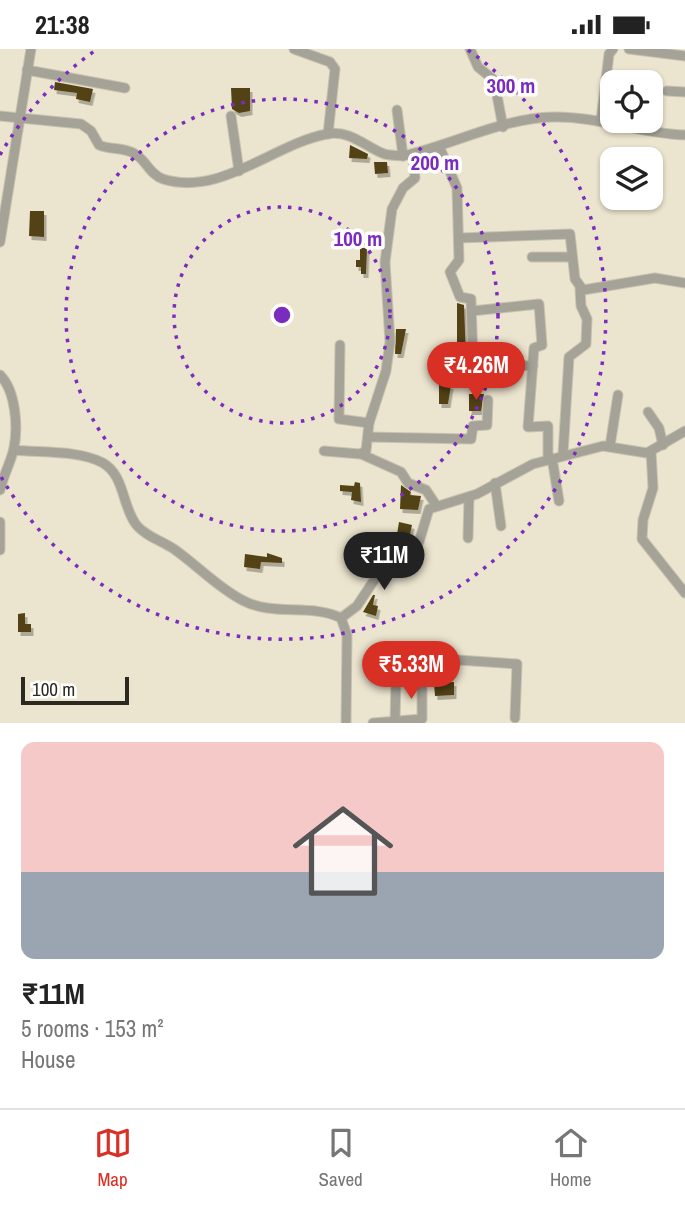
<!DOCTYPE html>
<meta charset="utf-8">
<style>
body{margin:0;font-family:"Archivo Narrow",sans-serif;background:#f6f6f6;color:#222;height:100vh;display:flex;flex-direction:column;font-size:26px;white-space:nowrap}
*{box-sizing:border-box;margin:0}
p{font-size:23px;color:#767676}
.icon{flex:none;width:38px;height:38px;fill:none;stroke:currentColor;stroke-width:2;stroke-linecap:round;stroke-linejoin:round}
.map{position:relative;height:674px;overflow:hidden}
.sheet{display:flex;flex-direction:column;background:#fff;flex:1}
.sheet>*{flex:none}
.controls{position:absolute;left:600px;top:21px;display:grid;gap:14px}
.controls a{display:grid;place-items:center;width:63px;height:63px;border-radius:14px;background:#fff;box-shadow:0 2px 5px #0004;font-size:35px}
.scale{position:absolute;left:21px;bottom:18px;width:108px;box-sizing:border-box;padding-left:7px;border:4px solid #2c2921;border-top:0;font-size:19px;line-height:24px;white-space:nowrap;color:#2c2921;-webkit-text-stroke:5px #fff;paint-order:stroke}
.price{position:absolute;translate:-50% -60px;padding:0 16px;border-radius:24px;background:#d93025;color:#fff;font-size:23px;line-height:46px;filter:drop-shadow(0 2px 4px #0008)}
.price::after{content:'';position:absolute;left:50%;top:42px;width:21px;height:16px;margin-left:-10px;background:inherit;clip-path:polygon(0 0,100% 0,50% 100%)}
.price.current{background:#222;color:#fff}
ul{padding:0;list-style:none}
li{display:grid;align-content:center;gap:14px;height:371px;padding:0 21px}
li+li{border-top:2px solid #e0e0e0}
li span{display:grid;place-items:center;height:217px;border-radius:14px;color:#555}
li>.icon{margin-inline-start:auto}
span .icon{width:126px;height:126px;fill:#fffc;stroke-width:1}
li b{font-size:30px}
.status{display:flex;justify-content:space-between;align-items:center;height:49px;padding:0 35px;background:#fff;direction:ltr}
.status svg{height:19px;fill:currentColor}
.tabs{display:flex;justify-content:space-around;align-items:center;height:98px;border-top:2px solid #e0e0e0;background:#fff;font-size:19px;color:#767676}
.tabs a{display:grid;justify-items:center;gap:4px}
.tabs .current{color:#d93025}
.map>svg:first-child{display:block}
.building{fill:#534313;filter:url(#shadow)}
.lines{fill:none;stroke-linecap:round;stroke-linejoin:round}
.minor-casing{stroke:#c9c2af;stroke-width:11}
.minor{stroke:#a5a298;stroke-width:9}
.ring{fill:none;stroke:#7b2cbf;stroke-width:3.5;stroke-dasharray:3.5 7}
.centre{fill:#7b2cbf;stroke:#fff;stroke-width:3.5}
.ring-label{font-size:21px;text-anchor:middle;font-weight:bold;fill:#7b2cbf;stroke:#fff;stroke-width:7;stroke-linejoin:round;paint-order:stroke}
</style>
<div class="status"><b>21:38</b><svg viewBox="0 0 49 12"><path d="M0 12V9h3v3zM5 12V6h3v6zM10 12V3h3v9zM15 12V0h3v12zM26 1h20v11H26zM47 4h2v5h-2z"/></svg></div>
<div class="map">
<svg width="685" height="674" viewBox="0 0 685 674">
<defs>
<filter id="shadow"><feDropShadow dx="2.5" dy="4" stdDeviation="0" flood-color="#0004"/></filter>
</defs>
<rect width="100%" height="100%" fill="#ebe4ce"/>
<g class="building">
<path d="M55,33L93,40L90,53L76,50L77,44L54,41Z"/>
<path d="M231,39H250V62L239,64L232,60Z"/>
<path d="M350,96L368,105L367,110L349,109Z"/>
<path d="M374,113H387L388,124L375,125Z"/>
<path d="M30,162H44V188L29,187Z"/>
<path d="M360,199H367L366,225H361V218H356V211H360Z"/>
<path d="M457,254L464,256L466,310H457Z"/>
<path d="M396,280H406L401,305H395Z"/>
<path d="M439,335L451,336L448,355H439Z"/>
<path d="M469,345H484L481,362H469Z"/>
<path d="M355,433L360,434L361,453L351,451L352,443L340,442V436L354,437Z"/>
<path d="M401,436L411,443L410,446L421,447L418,461L400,460Z"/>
<path d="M399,473L412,476L409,490L404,493L396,492Z"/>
<path d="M267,504L282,509V514L261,513L260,520L244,518L245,505L267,508Z"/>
<path d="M373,546H375L373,556L378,557L376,567L363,563Z"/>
<path d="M25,564V575H31V583H18V565Z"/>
<path d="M454,633V646L435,647L434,634Z"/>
</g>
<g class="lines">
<g class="minor-casing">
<g id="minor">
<path d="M294,0L330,13L335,20L328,85"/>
<path d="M470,0L478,18L494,31L503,78"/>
<path d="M629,0L685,7"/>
<path d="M27,21L125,39"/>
<path d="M667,42L685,43"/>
<path d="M397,61L403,107"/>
<path d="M0,67L81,75L91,82L99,96C110,101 125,98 135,105C146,111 150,126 163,130C221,148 273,95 327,85C350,81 363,96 382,104C388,107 396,106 403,107C452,96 502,69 553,68C598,67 640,85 685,86"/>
<path d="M231,67L239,122"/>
<path d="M601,72L609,5L613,0"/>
<path d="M439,97L457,139L459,211L450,223L460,248L471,250L473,313"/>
<path d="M459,189L570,185L575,230L583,241L655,229L685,234"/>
<path d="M0,193L31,0"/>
<path d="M532,208H571"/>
<path d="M472,262L539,255L542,296L534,299L528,378L548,377V410"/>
<path d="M340,296L339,370L369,374"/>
<path d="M507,316L533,317"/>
<path d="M0,326C16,342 18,378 14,399C11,413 3,427 0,441"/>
<path d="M648,363L659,379L663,396"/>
<path d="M369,388L471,390L473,377L487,376L488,351"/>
<path d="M610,397L618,346"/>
<path d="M14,401C41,404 79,401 103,414C124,426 122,455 135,474C143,486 162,492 174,500C198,517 217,538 242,551C273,568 311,554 341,569L347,586L346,674"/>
<path d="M324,402L360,405L366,402L369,374L386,322L390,293L385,213L392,160L403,139L415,129L413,105"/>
<path d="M651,402L653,439L643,471L642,490L685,544"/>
<path d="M361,405L401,423L408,434L426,441L436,456"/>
<path d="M563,405L569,308L586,295L587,270L581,257L580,240"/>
<path d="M552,409L559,452"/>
<path d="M495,434L501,477"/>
<path d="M0,473V501"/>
<path d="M468,489L469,448"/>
<path d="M341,569L357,557L388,510L419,493L429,460L477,445L533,415L603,397L647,404L685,382"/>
<path d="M395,673L396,631"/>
<path d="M373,674L422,670V614L428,609L517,615L515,669"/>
</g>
</g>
<use href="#minor" class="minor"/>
</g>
<g class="ring">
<circle cx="282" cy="266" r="108"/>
<circle cx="282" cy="266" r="216"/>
<path d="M0 106A324 324 0 0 1 96 1M468 1A324 324 0 1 1 0 426"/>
</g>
<circle cx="282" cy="266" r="10" class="centre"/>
<g class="ring-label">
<text x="511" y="44">300 m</text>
<text x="435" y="121">200 m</text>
<text x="358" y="197">100 m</text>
</g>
</svg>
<div class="controls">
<a><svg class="icon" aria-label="locate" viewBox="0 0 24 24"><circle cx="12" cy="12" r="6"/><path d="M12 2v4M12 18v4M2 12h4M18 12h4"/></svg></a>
<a><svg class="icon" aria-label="layers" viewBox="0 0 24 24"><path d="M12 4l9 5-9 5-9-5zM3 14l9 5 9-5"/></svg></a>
</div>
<div class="scale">100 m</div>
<b class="price" style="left:476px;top:353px">₹4.26M</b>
<b class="price current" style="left:384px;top:543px">₹11M</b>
<b class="price" style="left:411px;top:652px">₹5.33M</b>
</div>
<section class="sheet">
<ul>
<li><span style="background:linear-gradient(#f6c9c9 60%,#9aa5b1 0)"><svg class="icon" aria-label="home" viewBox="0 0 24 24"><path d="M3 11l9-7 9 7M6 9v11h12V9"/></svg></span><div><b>₹11M</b><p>5 rooms · 153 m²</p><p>House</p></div></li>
</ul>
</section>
<nav class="tabs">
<a class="current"><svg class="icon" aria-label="map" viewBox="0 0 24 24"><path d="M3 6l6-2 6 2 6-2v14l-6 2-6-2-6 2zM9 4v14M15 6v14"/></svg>Map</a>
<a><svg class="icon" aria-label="saved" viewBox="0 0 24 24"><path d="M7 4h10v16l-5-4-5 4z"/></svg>Saved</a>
<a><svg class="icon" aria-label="home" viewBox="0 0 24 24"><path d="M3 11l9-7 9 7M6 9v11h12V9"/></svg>Home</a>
</nav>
